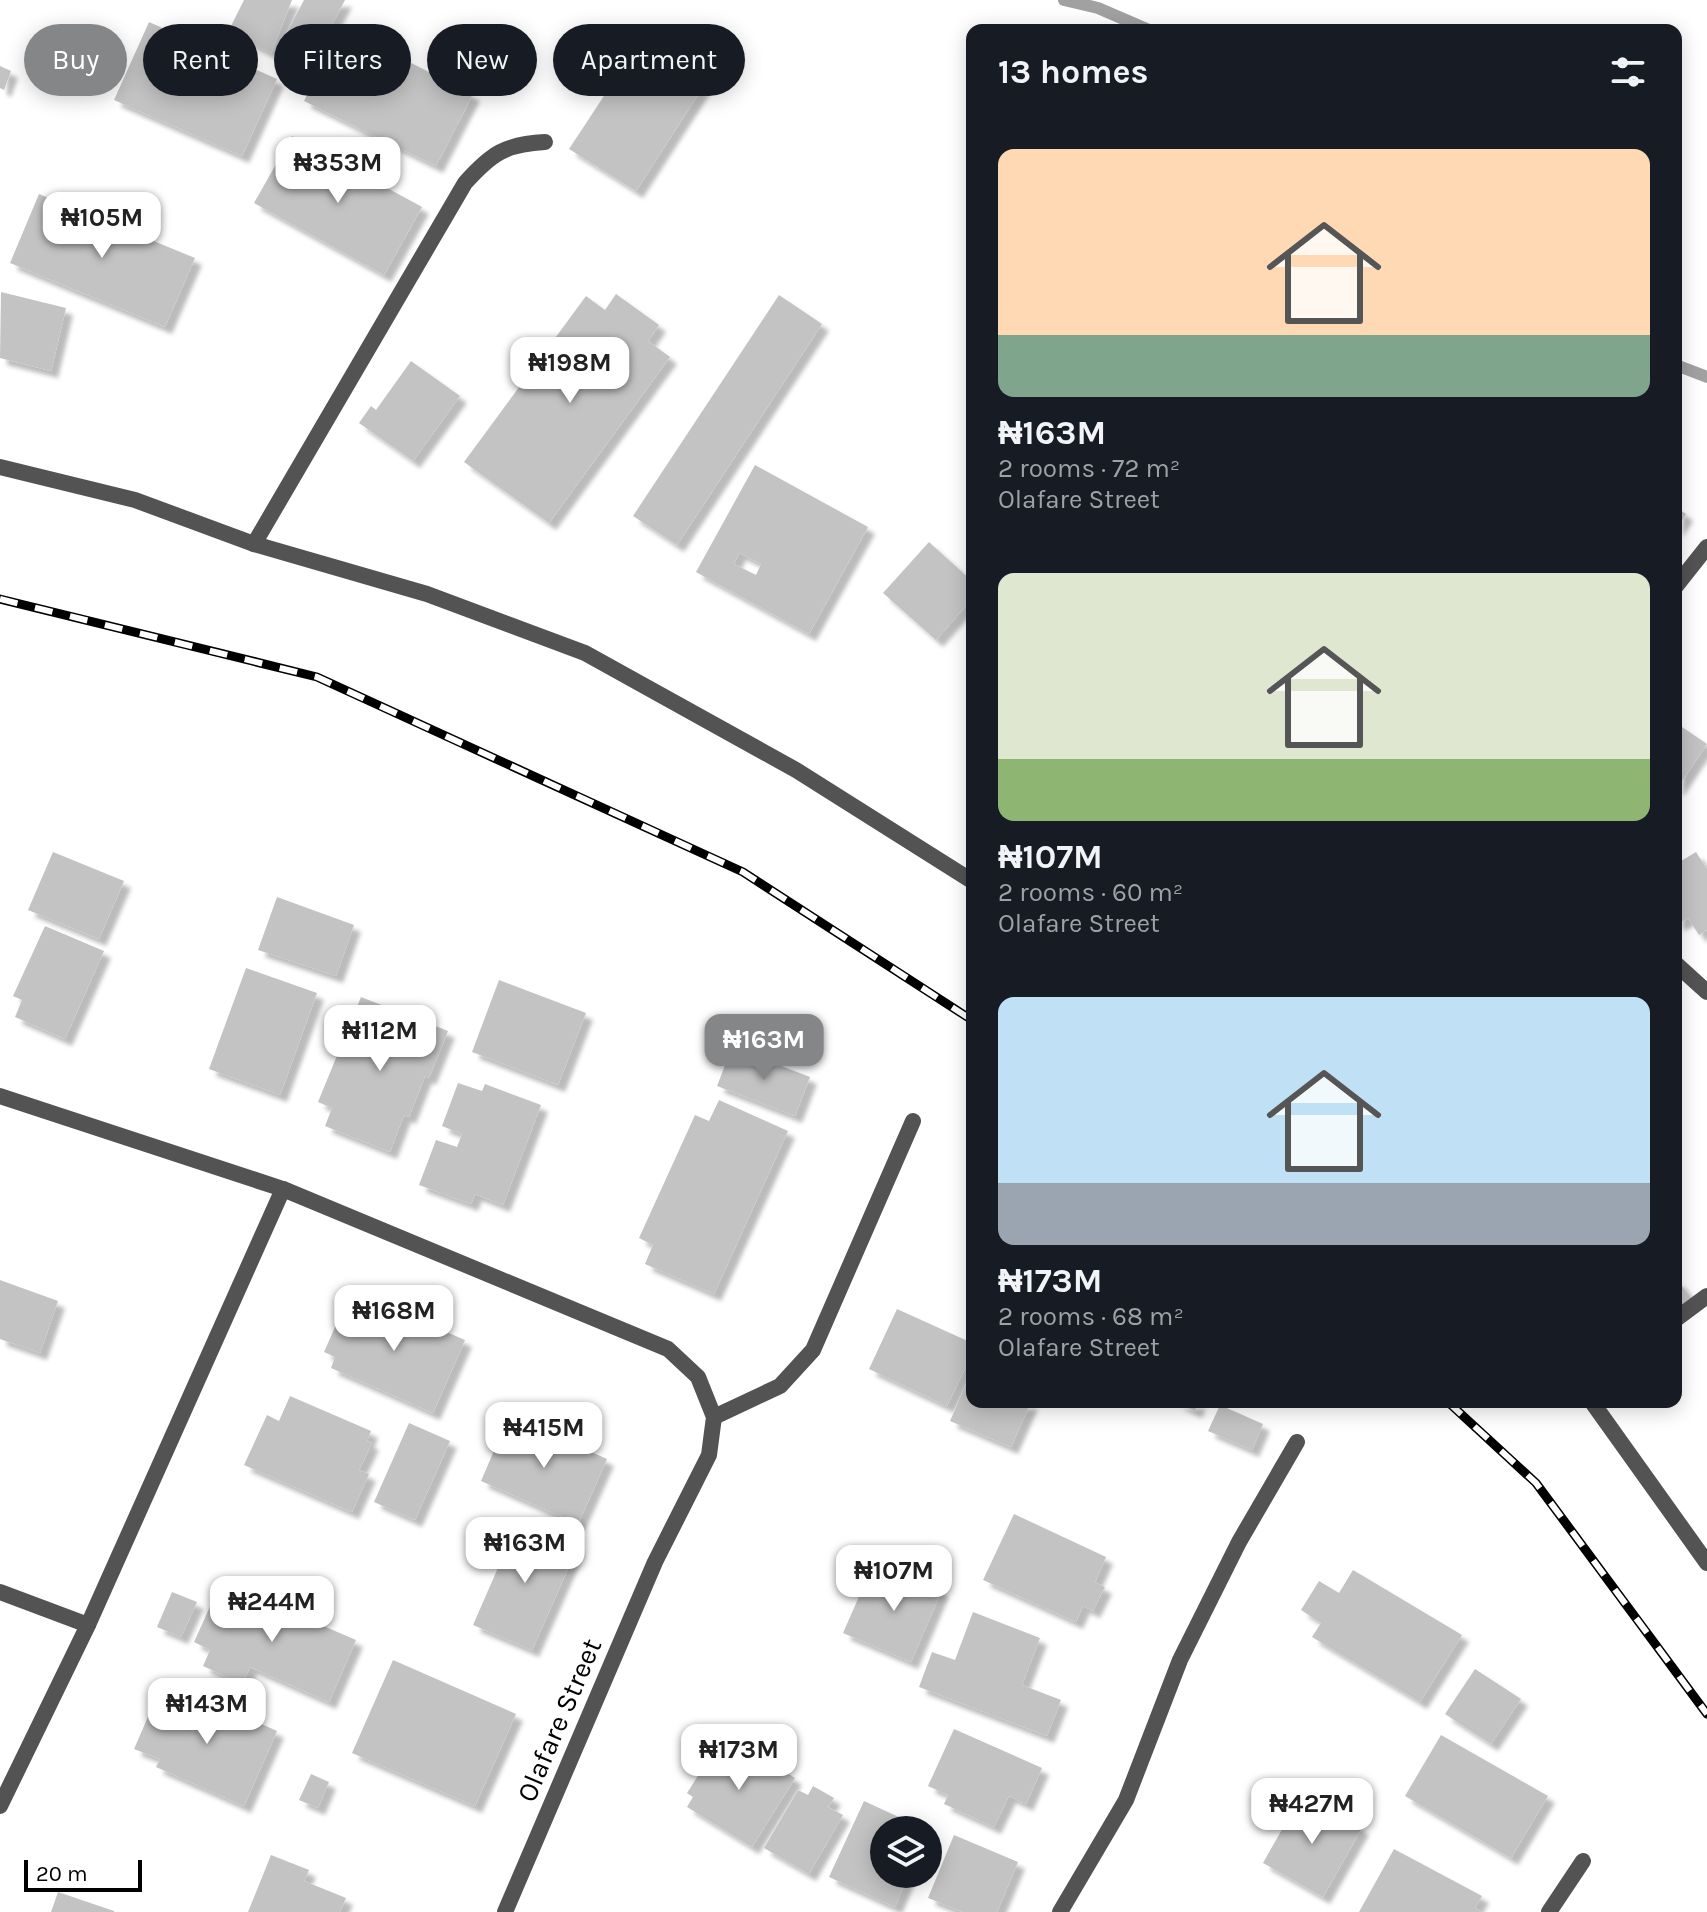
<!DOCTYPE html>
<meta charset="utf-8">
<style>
body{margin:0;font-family:Karla,sans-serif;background:#242831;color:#f1f3f6;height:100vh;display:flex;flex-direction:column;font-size:30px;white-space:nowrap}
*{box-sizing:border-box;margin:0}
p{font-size:26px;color:#9ea1a6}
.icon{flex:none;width:44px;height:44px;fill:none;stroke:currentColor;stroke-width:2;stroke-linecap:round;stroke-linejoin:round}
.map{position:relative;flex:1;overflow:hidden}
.panel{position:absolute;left:966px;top:24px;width:716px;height:1384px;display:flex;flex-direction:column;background:#171b24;border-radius:16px;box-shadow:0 4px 20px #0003}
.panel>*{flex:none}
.guide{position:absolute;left:24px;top:24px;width:760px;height:72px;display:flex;gap:16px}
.tools{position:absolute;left:870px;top:1816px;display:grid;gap:16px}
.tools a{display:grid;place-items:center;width:72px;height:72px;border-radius:50%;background:#171b24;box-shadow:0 4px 20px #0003;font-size:40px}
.scale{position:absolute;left:24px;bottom:20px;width:118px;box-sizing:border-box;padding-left:8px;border:4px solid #000;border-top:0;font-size:22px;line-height:28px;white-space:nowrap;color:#000;-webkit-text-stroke:6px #fff;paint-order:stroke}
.price{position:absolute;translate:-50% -68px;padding:0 18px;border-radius:16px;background:#fff;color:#222;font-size:26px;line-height:52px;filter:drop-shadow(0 2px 4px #0008)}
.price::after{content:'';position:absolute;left:50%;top:48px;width:24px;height:18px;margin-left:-12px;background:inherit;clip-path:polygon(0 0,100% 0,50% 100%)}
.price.current{background:#858687;color:#fff}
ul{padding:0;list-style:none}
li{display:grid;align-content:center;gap:16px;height:424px;padding:0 32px}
li span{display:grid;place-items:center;height:248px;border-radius:16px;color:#555}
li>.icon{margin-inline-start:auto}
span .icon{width:144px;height:144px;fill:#fffc;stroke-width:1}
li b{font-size:34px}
h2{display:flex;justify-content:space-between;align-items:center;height:96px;padding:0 32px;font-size:34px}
.tag{padding:0 28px;border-radius:36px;background:#171b24;box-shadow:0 4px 20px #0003;font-size:28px;line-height:72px}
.tag.current{background:#858687;color:#fff}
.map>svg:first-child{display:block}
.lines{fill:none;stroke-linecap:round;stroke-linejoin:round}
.stream{stroke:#a1a1a1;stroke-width:12}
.building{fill:#c3c3c3;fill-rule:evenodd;filter:url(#shadow)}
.street{stroke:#535353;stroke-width:16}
.rail-casing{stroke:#000;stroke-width:9}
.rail{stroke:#fff;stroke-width:6;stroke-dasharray:18;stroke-linecap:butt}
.labels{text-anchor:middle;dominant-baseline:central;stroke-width:7;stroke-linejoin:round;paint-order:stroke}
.street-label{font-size:28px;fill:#000;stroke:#fff}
</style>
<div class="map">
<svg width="1707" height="1912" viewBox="0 0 1707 1912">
<defs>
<filter id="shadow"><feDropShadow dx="7" dy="7" stdDeviation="2" flood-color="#0004"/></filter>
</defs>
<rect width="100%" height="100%" fill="#fff"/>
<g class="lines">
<g class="stream">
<path d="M1064,0L1098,8L1149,30"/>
<path d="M1676,365L1707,377"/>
</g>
</g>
<g class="building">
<path d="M244,0H292L271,53L228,32Z"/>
<path d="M304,0H345L310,67L277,51Z"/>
<path d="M149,22L277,79L242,156L114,100Z"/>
<path d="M341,28L473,94L436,166L304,101Z"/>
<path d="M631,55L648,66L655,57L703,87L636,191L569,149Z"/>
<path d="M0,66L11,71L4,90L0,88Z"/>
<path d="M292,136L422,207L384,275L254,203Z"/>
<path d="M39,194L195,258L165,327L10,263Z"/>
<path d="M1,292L66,308L51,371L0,358Z"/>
<path d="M616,294L659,325L648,341L670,357L549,523L464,462L586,296L605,310Z"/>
<path d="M779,295L822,324L677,545L633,516Z"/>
<path d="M411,361L460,396L413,461L359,423L371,406L376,410Z"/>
<path d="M755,465L868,527L809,634L696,572ZM739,553L761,564L756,575L734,564Z"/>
<path d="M1676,507L1686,514L1676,530Z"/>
<path d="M929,542L972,581V599L936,640L883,593Z"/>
<path d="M1676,723L1707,744L1676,790Z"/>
<path d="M53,852L124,881L99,939L28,910Z"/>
<path d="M1696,852L1707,869V930L1699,935L1688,918L1678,924L1676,921V864Z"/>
<path d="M277,897L354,925L336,976L258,950Z"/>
<path d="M45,926L104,951L65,1039L15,1017L22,1000L13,996Z"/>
<path d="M246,968L317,993L280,1095L209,1069Z"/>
<path d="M499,980L586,1013L558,1085L472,1052Z"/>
<path d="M361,997L448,1031L429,1078L425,1076L409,1117L404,1115L390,1152L325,1126L332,1108L318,1102Z"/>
<path d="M732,1047L810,1077L795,1116L717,1086Z"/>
<path d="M458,1083L482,1091L485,1084L541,1105L503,1205L475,1194L471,1204L419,1185L436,1140L457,1147L462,1134L442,1126Z"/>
<path d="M719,1100L788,1131L714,1294L645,1264L653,1245L639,1238L695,1115L709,1121Z"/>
<path d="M1676,1278L1692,1299L1676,1312Z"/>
<path d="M0,1280L58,1301L40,1353L0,1339Z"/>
<path d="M363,1296L465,1340L433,1413L331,1368L335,1357L324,1352L343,1309L354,1314Z"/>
<path d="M897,1309L972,1343V1354L947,1406L869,1369Z"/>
<path d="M972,1370V1402H1031L1011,1447L950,1421Z"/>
<path d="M290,1396L371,1431L367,1441L372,1443L359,1470L369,1474L352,1512L244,1465L267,1415L279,1421Z"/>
<path d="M1175,1402H1199L1195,1411Z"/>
<path d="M1220,1405L1263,1424L1252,1450L1208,1431Z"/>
<path d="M509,1416L607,1459L578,1524L481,1481Z"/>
<path d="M409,1423L450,1441L415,1520L374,1502Z"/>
<path d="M1014,1514L1106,1557L1095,1582L1105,1587L1093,1611L1083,1606L1076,1622L983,1580Z"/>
<path d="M519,1520L578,1546L532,1650L473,1625Z"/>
<path d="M881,1564L942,1590L911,1662L843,1633L861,1592L868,1595Z"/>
<path d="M1353,1570L1462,1635L1420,1702L1312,1637L1321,1623L1301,1610L1319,1581L1339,1593Z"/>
<path d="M221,1582L356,1640L329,1702L250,1667L242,1684L203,1666L210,1650L194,1642Z"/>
<path d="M172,1592L197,1602L181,1637L157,1627Z"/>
<path d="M973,1612L1040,1638L1022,1685L1061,1700L1047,1736L919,1687L932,1652L955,1660Z"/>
<path d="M393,1660L516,1714L475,1806L352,1753Z"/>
<path d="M1475,1669L1521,1699L1491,1744L1445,1714Z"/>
<path d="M185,1690L277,1731L244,1806L156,1767L160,1759L134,1749L154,1703L175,1712Z"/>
<path d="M954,1729L1042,1768L1026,1804L1009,1796L994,1827L944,1804L948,1795L928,1786Z"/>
<path d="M1441,1735L1548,1796L1511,1858L1405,1796Z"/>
<path d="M731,1738L795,1778L752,1847L687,1807L693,1797L687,1793L710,1757L717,1761Z"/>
<path d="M311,1774L329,1782L318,1808L299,1800Z"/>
<path d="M813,1786L834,1798L828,1807L843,1815L809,1874L764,1848L798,1790L808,1795Z"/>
<path d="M1302,1794L1362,1828L1323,1897L1263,1863Z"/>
<path d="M864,1801L927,1830H884V1874H909L895,1907L829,1877Z"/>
<path d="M954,1835L1018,1862L997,1912H963L928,1898Z"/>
<path d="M1394,1849L1482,1896L1475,1908L1482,1912H1359Z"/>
<path d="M271,1855L309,1870L304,1881L346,1898L340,1912H248Z"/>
<path d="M58,1892L114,1911V1912H51Z"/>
</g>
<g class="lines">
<g class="street">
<path d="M0,467L135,500L254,544L427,594L585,653L796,770L972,881"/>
<path d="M254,544L465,183C491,154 505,144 545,142"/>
<path d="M1676,586L1707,547"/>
<path d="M1676,964L1707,992"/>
<path d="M0,1096L283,1189L668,1349L698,1377L714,1417L709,1455L655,1562L505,1912"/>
<path d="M1676,1319L1707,1296"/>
<path d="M1592,1402L1707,1563"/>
<path d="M714,1417L780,1386L813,1350L913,1121"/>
<path d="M0,1592L88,1625"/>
<path d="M0,1806L88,1625L283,1189"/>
<path d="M1060,1912L1126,1800L1180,1660L1239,1542L1297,1442"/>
<path d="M1549,1912L1583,1861"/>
</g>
<g class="rail-casing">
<g id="rail">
<path d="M0,599L317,677L743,872L972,1020"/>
<path d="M1448,1402L1536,1483L1707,1714"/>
</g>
</g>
<use href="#rail" class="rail"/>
</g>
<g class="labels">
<g class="street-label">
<text transform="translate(559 1720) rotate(-67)">Olafare Street</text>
</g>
</g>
</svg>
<div class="tools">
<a><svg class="icon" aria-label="layers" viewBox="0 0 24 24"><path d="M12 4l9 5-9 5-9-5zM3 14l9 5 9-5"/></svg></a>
</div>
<div class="scale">20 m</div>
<b class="price" style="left:338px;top:205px">₦353M</b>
<b class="price" style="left:102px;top:260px">₦105M</b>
<b class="price" style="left:570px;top:405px">₦198M</b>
<b class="price" style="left:380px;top:1073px">₦112M</b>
<b class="price current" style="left:764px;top:1082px">₦163M</b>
<b class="price" style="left:394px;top:1353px">₦168M</b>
<b class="price" style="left:544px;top:1470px">₦415M</b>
<b class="price" style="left:525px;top:1585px">₦163M</b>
<b class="price" style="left:894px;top:1613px">₦107M</b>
<b class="price" style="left:272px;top:1644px">₦244M</b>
<b class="price" style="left:207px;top:1746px">₦143M</b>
<b class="price" style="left:739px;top:1792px">₦173M</b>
<b class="price" style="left:1312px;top:1846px">₦427M</b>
<div class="guide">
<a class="tag current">Buy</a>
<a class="tag">Rent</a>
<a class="tag">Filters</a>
<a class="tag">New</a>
<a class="tag">Apartment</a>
</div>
<section class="panel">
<h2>13 homes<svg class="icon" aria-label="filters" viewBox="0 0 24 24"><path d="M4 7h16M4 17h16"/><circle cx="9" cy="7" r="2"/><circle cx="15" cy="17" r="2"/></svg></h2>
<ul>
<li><span style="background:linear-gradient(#ffd9b3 75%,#7fa58c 0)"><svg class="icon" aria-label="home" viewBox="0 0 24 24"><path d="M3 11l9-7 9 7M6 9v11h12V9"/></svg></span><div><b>₦163M</b><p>2 rooms · 72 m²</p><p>Olafare Street</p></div></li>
<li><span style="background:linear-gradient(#dfe7d0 75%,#8fb573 0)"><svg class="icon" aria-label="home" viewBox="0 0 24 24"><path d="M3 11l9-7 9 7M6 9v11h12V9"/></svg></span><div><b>₦107M</b><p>2 rooms · 60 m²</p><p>Olafare Street</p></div></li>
<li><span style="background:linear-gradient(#bfe0f5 75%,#9aa5b1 0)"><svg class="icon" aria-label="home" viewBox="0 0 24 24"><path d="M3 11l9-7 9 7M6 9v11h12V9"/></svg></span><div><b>₦173M</b><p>2 rooms · 68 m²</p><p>Olafare Street</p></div></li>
</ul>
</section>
</div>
